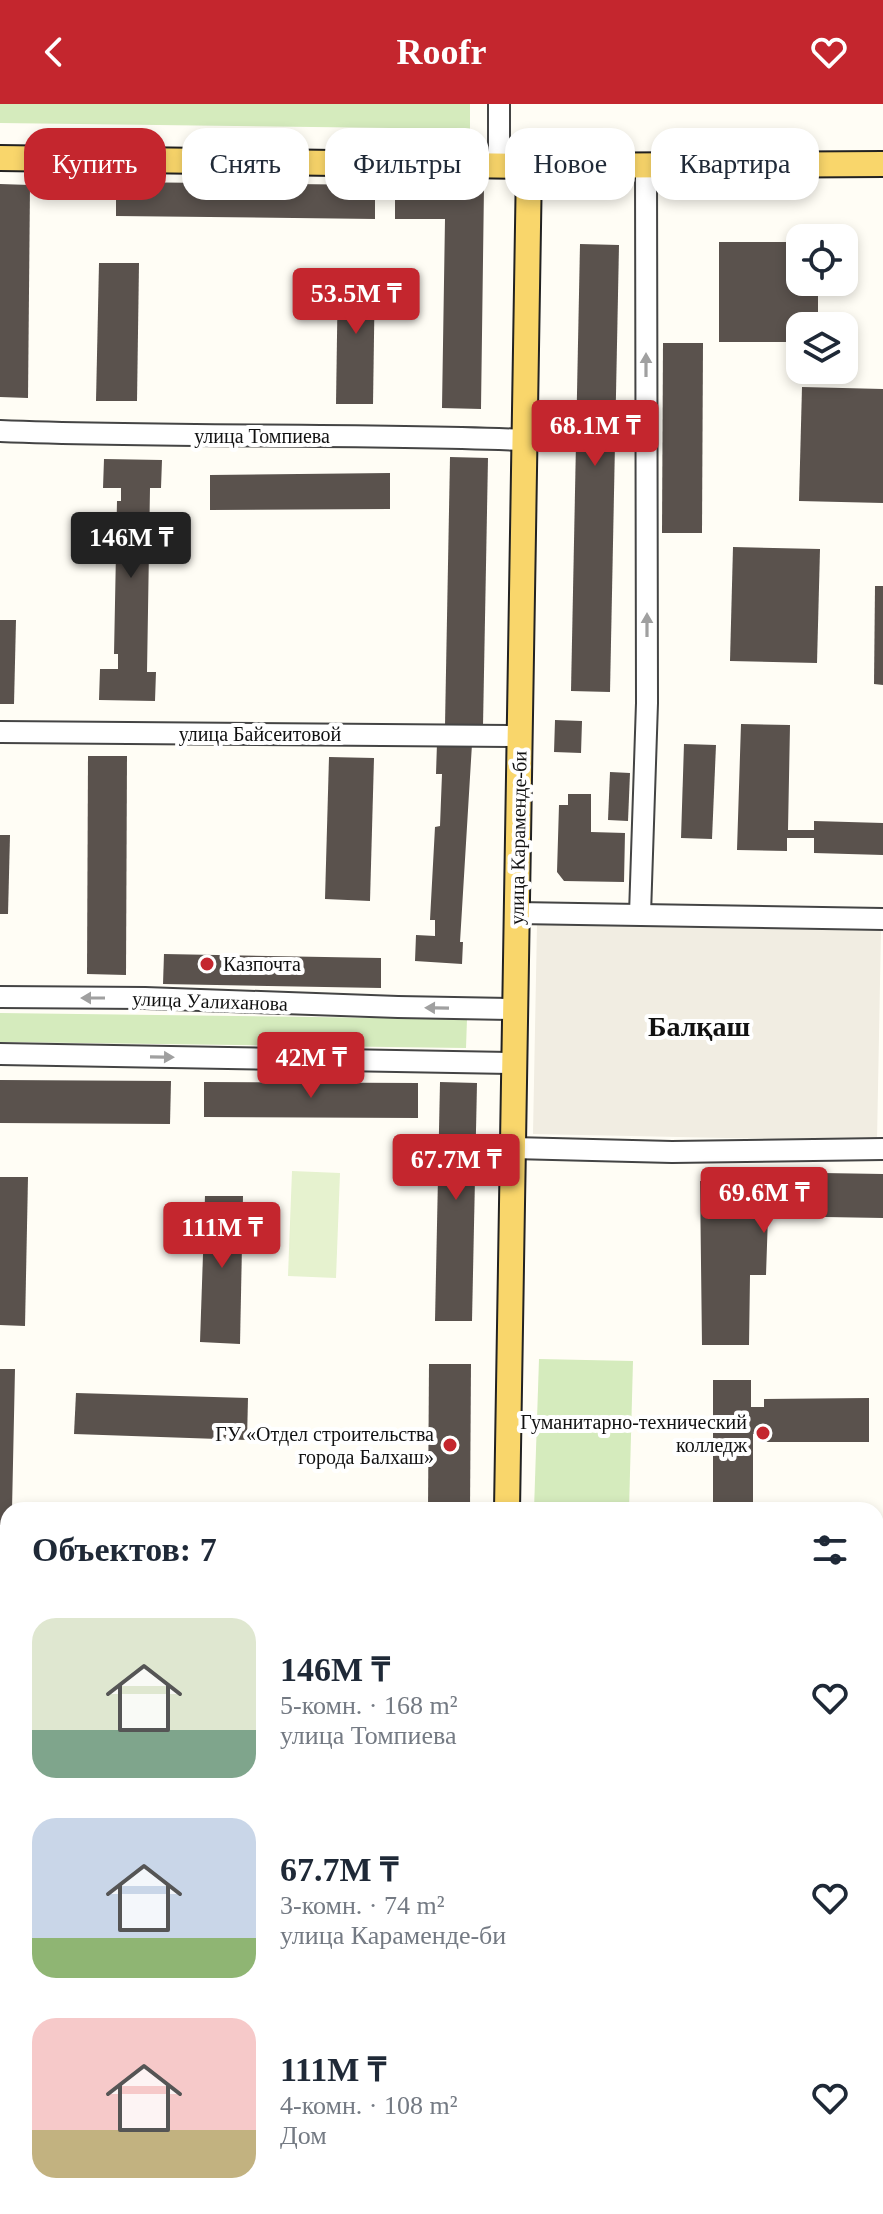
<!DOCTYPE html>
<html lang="ru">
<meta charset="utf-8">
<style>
body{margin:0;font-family:"Times New Roman",serif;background:#f2f2f3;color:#1f2937;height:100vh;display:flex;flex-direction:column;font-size:30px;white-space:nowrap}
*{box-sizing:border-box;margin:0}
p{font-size:26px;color:#747a83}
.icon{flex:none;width:44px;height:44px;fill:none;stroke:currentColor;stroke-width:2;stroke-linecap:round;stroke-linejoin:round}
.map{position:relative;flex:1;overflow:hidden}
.sheet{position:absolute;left:0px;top:1398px;width:884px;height:712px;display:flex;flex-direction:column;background:#fff;border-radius:24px 24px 0 0;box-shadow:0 4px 12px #0003}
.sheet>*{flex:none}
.hud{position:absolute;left:24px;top:24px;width:836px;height:72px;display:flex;gap:16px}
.tools{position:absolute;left:786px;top:120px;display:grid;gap:16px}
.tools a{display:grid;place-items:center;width:72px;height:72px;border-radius:16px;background:#fff;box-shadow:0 4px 12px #0003;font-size:40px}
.price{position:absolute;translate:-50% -68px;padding:0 18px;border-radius:8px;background:#c4262e;color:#fff;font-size:26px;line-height:52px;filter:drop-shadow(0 2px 4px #0008)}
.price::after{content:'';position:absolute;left:50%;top:48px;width:24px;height:18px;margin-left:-12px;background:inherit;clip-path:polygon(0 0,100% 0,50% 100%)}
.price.active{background:#222;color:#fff}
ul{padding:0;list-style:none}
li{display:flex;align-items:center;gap:24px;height:200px;padding:0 32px}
li span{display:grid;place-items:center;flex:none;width:224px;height:160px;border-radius:24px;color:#555}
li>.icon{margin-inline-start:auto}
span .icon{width:96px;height:96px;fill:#fffc;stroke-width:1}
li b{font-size:34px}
h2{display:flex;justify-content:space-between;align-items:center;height:96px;padding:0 32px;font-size:34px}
.pill{padding:0 28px;border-radius:24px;background:#fff;box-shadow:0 4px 12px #0003;font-size:28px;line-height:72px}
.pill.active{background:#c4262e;color:#fff}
header{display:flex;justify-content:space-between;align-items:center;height:104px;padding:0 32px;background:#c4262e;color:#fff;font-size:36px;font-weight:800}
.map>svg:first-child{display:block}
.green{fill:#d5ebbd}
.pitch{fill:#e6f2cf}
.plaza{fill:#f1ede2}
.building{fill:#5a524d}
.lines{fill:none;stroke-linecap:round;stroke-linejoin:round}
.minor-casing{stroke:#444;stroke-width:24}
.major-casing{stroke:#222;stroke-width:28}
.minor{stroke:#fff;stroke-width:20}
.major{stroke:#f9d66b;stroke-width:24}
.oneway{fill:#a0a0a0}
.poi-dot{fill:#c4262e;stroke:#fff;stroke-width:3}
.labels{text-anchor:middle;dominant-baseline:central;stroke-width:8;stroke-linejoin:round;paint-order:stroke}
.street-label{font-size:20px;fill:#111;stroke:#fff}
.poi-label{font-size:20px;fill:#111;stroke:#fff;text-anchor:end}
.district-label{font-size:28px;font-weight:bold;fill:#111;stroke:#fff}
</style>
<header><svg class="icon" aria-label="back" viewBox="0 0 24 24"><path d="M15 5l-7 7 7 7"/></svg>Roofr<svg class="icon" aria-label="heart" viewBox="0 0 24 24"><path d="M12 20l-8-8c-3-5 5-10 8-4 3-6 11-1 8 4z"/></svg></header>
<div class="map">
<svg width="883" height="2110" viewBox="0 0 883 2110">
<rect width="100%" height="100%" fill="#fffdf5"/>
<g class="green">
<path d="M0,0H470V25L0,19Z"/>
<path d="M0,909L467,915L466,944L0,938Z"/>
<path d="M539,1255L633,1257L629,1406H534Z"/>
</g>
<path class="pitch" d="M292,1067L340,1069L336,1174L288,1172Z"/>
<path class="plaza" d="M537,820L881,826L877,1037L533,1030Z"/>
<g class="building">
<path d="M116,78L375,81V115L116,112Z"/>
<path d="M0,80L30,81L28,294L0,293Z"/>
<path d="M395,81L484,82L481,305L442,304L445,115H395Z"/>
<path d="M719,138H800V178H818V222H800V238H719Z"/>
<path d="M580,140L619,141L610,588L571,587Z"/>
<path d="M99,159H139L137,297H96Z"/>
<path d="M338,165H375L373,300H336Z"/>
<path d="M663,239H703L702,429H662Z"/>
<path d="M802,283L883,285V399L799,397Z"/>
<path d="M450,353L488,354L483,622L445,621Z"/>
<path d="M104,355L162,356L161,384H150L147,568H156L155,597L99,596L100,565H118V550H114L117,397H121V384H103Z"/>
<path d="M390,369V405L210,406V371Z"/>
<path d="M733,443L820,445L817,559L730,557Z"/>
<path d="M875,482H883V581L874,580Z"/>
<path d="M0,516H16L14,600H0Z"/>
<path d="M555,616L582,617L581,649L554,648Z"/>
<path d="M741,620L790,621L788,726H814V717L883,719V751L814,749V734H787V747L737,746Z"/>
<path d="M437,639L472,640L460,838H463L462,860L415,857L416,831L435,832V816H430L435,723L440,722L442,670H436Z"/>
<path d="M684,640L716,641L712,735L681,734Z"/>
<path d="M88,652H127L126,871L87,870Z"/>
<path d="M329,653L374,654L370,797L325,795Z"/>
<path d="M610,668L630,669L628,717L608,716Z"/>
<path d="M568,690H591V728L625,729L624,778L564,777L557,768L559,701H568Z"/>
<path d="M0,731H10L8,810H0Z"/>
<path d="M164,850L381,854V884L163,880Z"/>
<path d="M0,976L171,977L170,1020L0,1019Z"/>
<path d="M204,978L418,979V1014L204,1013Z"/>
<path d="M440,978L477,979L472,1217H435Z"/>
<path d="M761,1068L883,1070V1114L768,1112L766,1171H750L749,1241H702L700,1077L760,1079Z"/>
<path d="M0,1073H28L25,1222L0,1221Z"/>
<path d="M205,1092H243L240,1240L200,1238Z"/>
<path d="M429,1260H471L470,1406H428Z"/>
<path d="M0,1265H15L12,1406H8V1504L0,1505Z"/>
<path d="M713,1276H751V1303H764V1295L869,1294V1338H762V1330H753V1406H713Z"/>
<path d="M76,1289L248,1294L247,1336L74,1330Z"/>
<rect x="0" y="1542" width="8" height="41"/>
<path d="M876,1591L883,1592V1627H876Z"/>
<rect x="0" y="1671" width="8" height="38"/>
<path d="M0,1738L8,1739V1888H0Z"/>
<rect x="876" y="1818" width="7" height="40"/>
<rect x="0" y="1971" width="8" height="36"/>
<rect x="50" y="2102" width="112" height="8"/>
<rect x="628" y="2102" width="110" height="8"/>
</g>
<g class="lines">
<g class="minor-casing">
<g id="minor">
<path d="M499,62V0"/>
<path d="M0,327C175,334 350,329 525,336"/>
<path d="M0,628L520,632"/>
<path d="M517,809L883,815"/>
<path d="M640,810L647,599L646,61"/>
<path d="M0,893L145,894L398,903L515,905"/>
<path d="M0,950L514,959"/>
<path d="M513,1044L672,1048L883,1045"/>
<path d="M495,2110V2102"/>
</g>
</g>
<g class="major-casing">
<g id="major">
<path d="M0,54L529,62L883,60"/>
<path d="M507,1406L529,62"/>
<path d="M0,1931H8"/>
<path d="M876,1937H883"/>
<path d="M0,1949L8,1950"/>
<path d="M876,1965H883"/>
</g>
</g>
<use href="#minor" class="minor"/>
<use href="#major" class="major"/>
</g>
<defs><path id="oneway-solid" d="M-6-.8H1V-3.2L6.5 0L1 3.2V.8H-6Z" transform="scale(2)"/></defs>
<g class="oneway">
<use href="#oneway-solid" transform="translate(646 261) rotate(-90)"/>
<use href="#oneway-solid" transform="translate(647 521) rotate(-90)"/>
<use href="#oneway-solid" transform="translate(93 894) rotate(180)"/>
<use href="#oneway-solid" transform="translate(437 904) rotate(-179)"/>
<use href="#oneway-solid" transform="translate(162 953) rotate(1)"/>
</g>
<g class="poi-dot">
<circle cx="207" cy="860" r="8"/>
<circle cx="763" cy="1329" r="8"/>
<circle cx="450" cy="1341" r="8"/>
</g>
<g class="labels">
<g class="street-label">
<text x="262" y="332">улица Томпиева</text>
<text x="260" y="630">улица Байсеитовой</text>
<text transform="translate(518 734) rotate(-89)">улица Караменде-би</text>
<text transform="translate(210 897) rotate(2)">улица Уалиханова</text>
</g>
<g class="poi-label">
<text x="223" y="860" text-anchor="start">Казпочта</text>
<text x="747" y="1318">Гуманитарно-технический<tspan x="747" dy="23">колледж</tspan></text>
<text x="434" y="1330">ГУ «Отдел строительства<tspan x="434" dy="23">города Балхаш»</tspan></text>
</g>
<g class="district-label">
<text x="699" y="922">Балқаш</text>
</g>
</g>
</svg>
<div class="tools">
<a><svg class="icon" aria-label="locate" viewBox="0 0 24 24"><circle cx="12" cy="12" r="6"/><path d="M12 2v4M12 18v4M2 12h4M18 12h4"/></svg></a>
<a><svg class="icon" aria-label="layers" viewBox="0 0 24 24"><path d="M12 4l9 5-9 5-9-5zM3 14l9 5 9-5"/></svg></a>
</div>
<b class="price" style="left:356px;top:232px">53.5M ₸</b>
<b class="price" style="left:595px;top:364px">68.1M ₸</b>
<b class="price active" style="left:131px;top:476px">146M ₸</b>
<b class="price" style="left:311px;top:996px">42M ₸</b>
<b class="price" style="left:456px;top:1098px">67.7M ₸</b>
<b class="price" style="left:764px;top:1131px">69.6M ₸</b>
<b class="price" style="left:222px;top:1166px">111M ₸</b>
<div class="hud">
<a class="pill active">Купить</a>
<a class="pill">Снять</a>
<a class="pill">Фильтры</a>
<a class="pill">Новое</a>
<a class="pill">Квартира</a>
</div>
<section class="sheet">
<h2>Объектов: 7<svg class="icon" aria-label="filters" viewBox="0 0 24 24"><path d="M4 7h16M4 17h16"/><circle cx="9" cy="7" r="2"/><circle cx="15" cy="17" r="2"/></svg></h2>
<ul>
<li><span style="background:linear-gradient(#dfe7d0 70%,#7fa58c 0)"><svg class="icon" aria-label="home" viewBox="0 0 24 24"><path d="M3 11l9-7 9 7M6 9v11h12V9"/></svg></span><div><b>146M ₸</b><p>5-комн. · 168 m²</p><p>улица Томпиева</p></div><svg class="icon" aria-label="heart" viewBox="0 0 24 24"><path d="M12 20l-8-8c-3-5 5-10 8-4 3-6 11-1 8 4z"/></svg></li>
<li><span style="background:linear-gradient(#c9d6e8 75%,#8fb573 0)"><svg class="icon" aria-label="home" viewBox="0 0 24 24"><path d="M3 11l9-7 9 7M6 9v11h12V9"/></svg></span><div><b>67.7M ₸</b><p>3-комн. · 74 m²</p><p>улица Караменде-би</p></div><svg class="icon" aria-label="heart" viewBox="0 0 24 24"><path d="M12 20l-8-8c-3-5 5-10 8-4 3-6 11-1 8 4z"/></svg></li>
<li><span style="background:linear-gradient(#f6c9c9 70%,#c2b280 0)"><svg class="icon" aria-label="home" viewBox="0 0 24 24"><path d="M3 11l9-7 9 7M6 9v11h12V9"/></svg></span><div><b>111M ₸</b><p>4-комн. · 108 m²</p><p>Дом</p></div><svg class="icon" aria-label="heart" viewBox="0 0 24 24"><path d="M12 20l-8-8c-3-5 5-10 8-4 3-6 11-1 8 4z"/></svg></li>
</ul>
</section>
</div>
